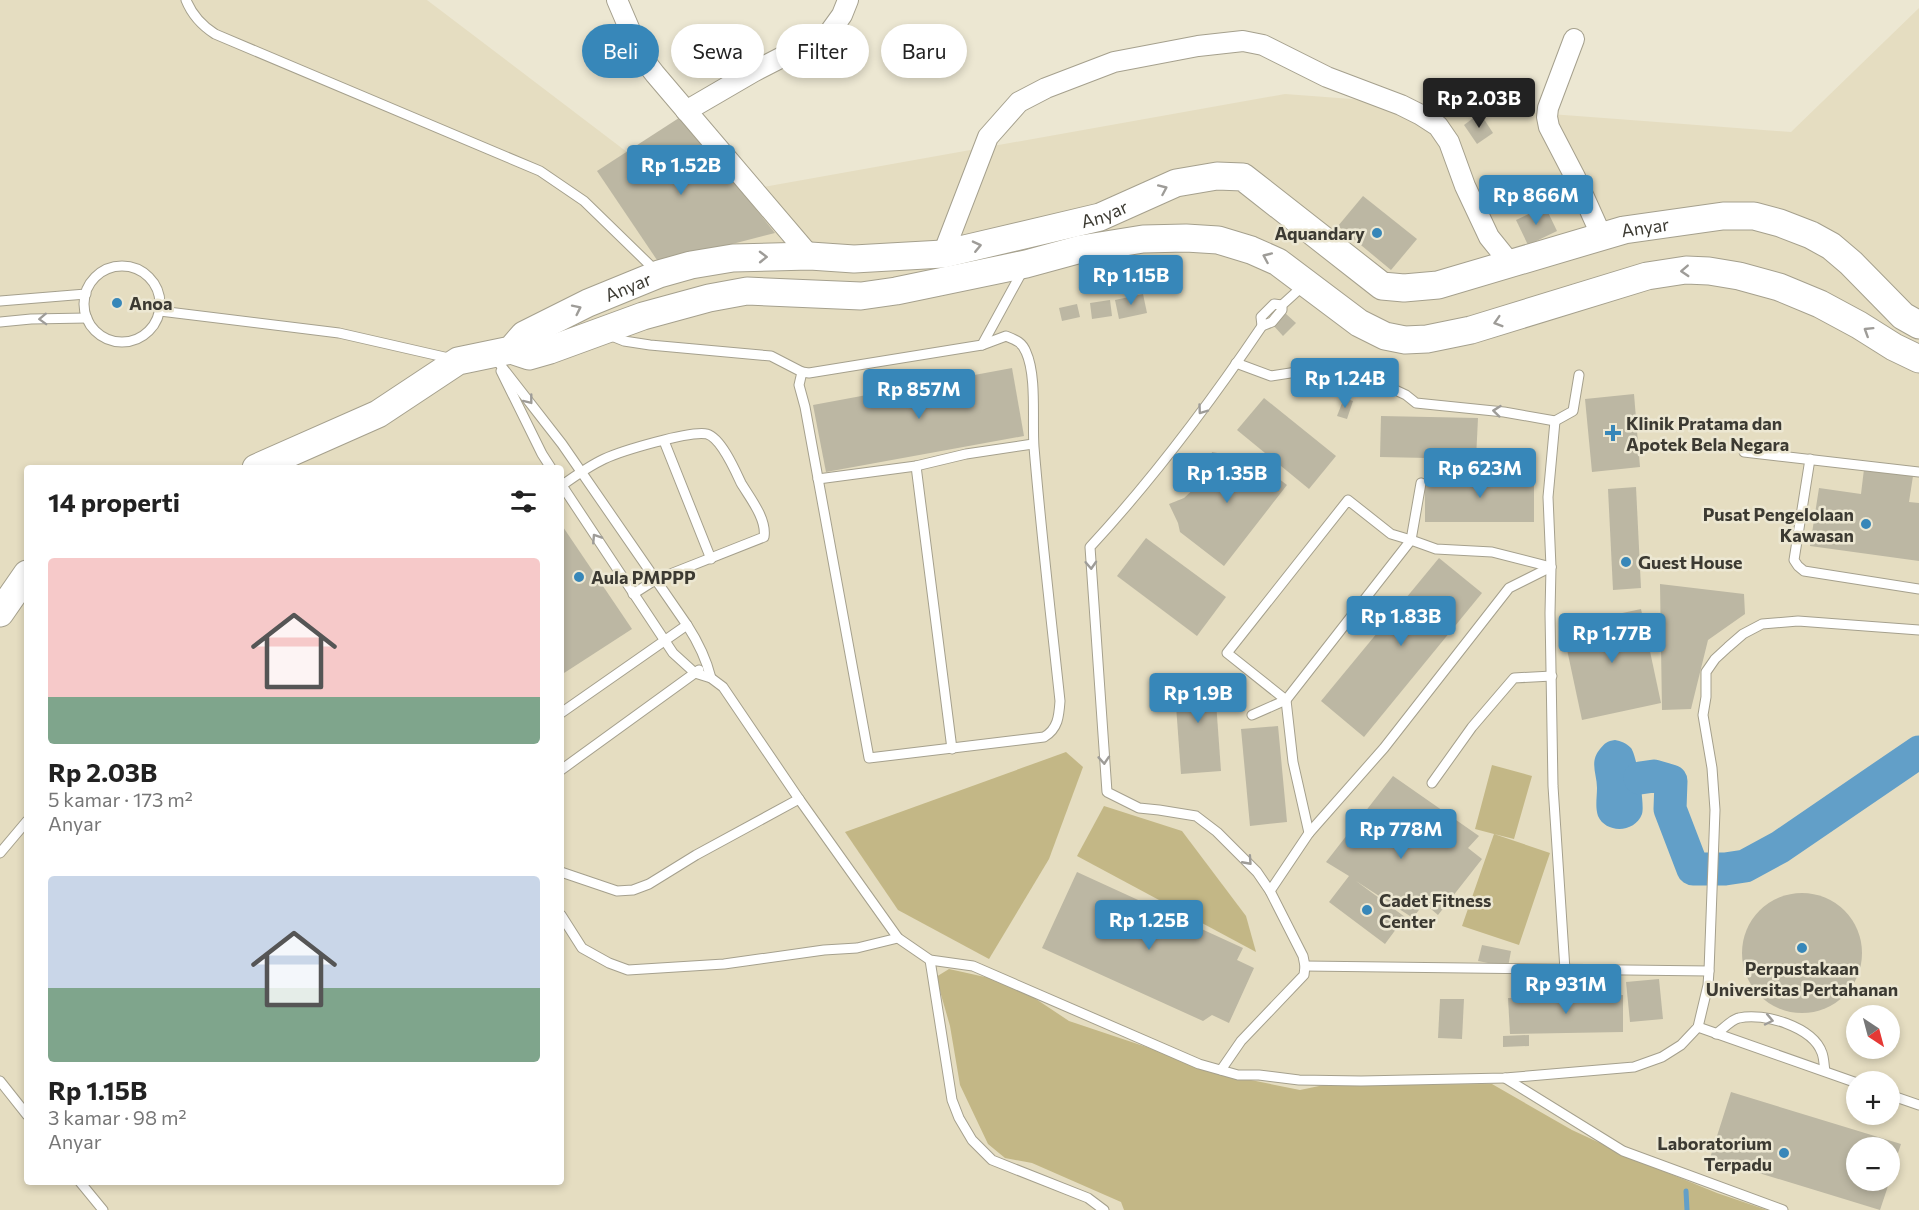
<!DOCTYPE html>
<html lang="id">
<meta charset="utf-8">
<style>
body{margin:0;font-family:Commissioner,sans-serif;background:#f2f2f2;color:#222;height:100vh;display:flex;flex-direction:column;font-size:22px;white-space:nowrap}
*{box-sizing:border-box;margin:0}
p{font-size:20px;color:#767676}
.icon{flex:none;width:33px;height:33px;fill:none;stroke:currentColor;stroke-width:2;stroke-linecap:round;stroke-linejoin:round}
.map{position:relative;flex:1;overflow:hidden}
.side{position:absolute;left:24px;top:465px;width:540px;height:720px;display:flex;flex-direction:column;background:#fff;border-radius:6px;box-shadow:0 3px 9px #0003}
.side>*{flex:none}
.banner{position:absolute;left:582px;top:24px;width:570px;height:54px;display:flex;gap:12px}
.needle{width:39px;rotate:144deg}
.controls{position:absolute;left:1846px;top:1005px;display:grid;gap:12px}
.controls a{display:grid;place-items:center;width:54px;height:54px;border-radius:50%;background:#fff;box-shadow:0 3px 9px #0003;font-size:30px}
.price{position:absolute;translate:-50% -51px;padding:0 14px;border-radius:6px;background:#3787b9;color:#fff;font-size:20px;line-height:39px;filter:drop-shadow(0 2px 3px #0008)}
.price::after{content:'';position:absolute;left:50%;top:36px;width:18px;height:14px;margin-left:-9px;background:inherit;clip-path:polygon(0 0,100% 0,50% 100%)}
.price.selected{background:#222;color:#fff}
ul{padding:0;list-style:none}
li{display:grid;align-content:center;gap:12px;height:318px;padding:0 24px}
li span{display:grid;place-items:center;height:186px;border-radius:6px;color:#555}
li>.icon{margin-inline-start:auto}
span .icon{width:108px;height:108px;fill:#fffc;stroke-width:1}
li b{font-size:26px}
h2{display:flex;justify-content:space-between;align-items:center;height:72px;padding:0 24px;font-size:26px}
.tag{padding:0 21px;border-radius:27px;background:#fff;box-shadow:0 3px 9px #0003;font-size:21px;line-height:54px}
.tag.selected{background:#3787b9;color:#fff}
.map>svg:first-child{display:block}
.built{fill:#e5ddc1;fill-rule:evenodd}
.green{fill:#c3b786}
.water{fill:#629fc8}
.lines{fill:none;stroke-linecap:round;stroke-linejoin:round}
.stream{stroke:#629fc8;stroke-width:5}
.river{stroke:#629fc8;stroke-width:33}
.building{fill:#bcb7a3}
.lane-casing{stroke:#a5a08d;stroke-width:11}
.street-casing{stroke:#a5a08d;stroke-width:22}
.secondary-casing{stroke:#a5a08d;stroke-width:29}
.lane{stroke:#fff;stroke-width:9}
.street{stroke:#fff;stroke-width:20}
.secondary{stroke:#fff;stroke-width:27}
.oneway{stroke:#9e9c98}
.poi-dot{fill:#3787b9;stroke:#ece7d2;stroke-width:2}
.labels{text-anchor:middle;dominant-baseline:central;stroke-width:5;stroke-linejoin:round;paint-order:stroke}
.street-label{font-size:18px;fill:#3c3a32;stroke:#ece7d2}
.poi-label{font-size:18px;font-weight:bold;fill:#3c3a32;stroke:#ece7d2;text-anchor:start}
</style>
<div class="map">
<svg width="1919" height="1210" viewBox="0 0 1919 1210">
<rect width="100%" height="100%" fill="#ece7d2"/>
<path class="built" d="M0,0H427L690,200L1285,94L1791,132L1919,8V1210H0ZM27,468H561V1182H27ZM1857,1016H1890V1048H1857ZM1857,1082H1890V1114H1857ZM1857,1148H1890V1180H1857Z"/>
<g class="green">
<path d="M1066,752L1083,767L1049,859L989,959L898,910L845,832Z"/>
<path d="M1492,765L1532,776L1514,839L1494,834L1550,853L1519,945L1462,926L1494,834L1475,829Z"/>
<path d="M1104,806L1182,831L1246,916L1256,952L1077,856Z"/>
<path d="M949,969L1012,983L1069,1021L1236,1077L1300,1090L1324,1085L1492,1084L1572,1130L1639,1161L1717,1193L1767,1210H1124L1121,1202L1032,1163L1005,1158L988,1144L960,1085L950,1026L936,977Z"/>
</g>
<path class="water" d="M1615,740C1621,741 1626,743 1631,748C1637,756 1645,805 1642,814C1635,833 1606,834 1598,816C1595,807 1597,797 1597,788C1597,774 1589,762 1600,749C1605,743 1607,741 1615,740Z"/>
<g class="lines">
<path class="stream" d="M1686,1191L1687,1210"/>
<path class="river" d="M1640,778L1654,776L1671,781L1670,809L1693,869H1725L1745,866L1780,847L1919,752"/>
</g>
<g class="building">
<path d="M1480,113L1493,133L1477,144L1464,125Z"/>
<path d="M682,116L775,233L659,263L597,171Z"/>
<path d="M1363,196L1417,239L1391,270L1338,226Z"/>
<path d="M1545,206L1557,231L1528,245L1516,220Z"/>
<path d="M1143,294L1147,313L1119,319L1115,300Z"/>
<path d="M1110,300L1112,316L1092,319L1090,303Z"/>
<path d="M1077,304L1080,317L1062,321L1059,308Z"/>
<path d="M1285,313L1296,323L1283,336L1273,325Z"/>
<path d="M1012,368L1024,436L826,472L813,405Z"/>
<path d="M1634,394L1640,467L1592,472L1585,399Z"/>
<path d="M1264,398L1336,456L1309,489L1237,430Z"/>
<path d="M1344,398L1353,401L1347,419L1337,416Z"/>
<path d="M1381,416L1478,418L1476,459L1380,457Z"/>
<path d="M1212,452L1233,456L1245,453L1287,485L1224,566L1180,532L1178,523L1169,504L1184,498L1198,485L1209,465Z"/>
<path d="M1864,469L1913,476L1909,502L1919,503V561L1810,546L1819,488L1861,494Z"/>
<rect x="1425" y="476" width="109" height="46"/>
<path d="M1636,487L1641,588L1613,590L1608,489Z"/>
<path d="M561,524L632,629L561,675Z"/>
<path d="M1146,538L1226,597L1197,636L1117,576Z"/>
<path d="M1439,558L1482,593L1364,737L1321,701Z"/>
<path d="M1660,584L1744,594L1745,614L1708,640L1691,709L1662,710Z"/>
<path d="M1641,609L1661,703L1582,720L1562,626Z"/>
<path d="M1214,674L1221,771L1181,774L1174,678Z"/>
<path d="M1278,726L1287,822L1250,826L1241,729Z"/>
<path d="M1393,776L1479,836L1468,848L1482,859L1438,915L1424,903L1413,918L1356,881L1405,917L1385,944L1329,902L1349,876L1326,862Z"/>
<path d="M1077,872L1243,948L1237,960L1254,968L1229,1023L1212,1015L1203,1021L1042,948Z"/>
<circle cx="1802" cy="953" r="60"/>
<path d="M1482,945L1511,951L1508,967L1478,961Z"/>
<path d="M1659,979L1663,1019L1630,1022L1626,982Z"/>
<path d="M1623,995V1032L1510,1034L1508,998Z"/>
<path d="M1440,999H1464L1462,1039L1438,1038Z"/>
<path d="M1529,1035V1046L1503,1047V1036Z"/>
<path d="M1731,1092L1901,1144L1890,1177V1148H1857V1180H1890L1880,1210L1710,1158Z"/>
</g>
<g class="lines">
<g class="lane-casing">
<g id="lane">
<path d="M186,0C192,15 201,25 215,34L540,171L584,201L656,271"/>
<circle cx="122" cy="304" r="38"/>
<path d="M0,301L86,294"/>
<path d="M160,311L339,333L453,359"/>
<path d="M0,322L31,319L87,318"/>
<path d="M1262,326L1261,317L1274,304L1282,305"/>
<path d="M609,335L624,341L650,345L771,356L802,372L799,385L805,407L869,758L1044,737C1058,729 1059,716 1060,701C1051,617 1041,532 1034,447C1032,421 1037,376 1026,352C1022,342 1016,340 1006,336L982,345"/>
<path d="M495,358L562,444L687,625C698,642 706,658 711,678"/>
<path d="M1236,363L1271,376L1342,365L1406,395L1416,403L1504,412L1555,421L1573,411L1579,375"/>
<path d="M501,371L542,454L551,468"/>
<path d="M802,372L809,373L982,345L1023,270"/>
<path d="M1555,421L1548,497L1551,567L1550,613L1553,786L1565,970"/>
<path d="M664,441L711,559"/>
<path d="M1744,452L1919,472"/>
<path d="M1810,459L1794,560L1798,566L1804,571L1919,589"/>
<path d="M916,466L952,749"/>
<path d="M818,479L916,466L966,454L1033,444"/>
<path d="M561,484L673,653L695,673L711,678L723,687L799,799L898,938L930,960L973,966L1199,1064L1238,1075H1259L1299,1080L1361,1081L1505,1078L1634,1067L1662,1057L1681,1045L1698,1027L1708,985L1709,971L1715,810L1712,768L1703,715L1706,697V672L1715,659L1728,647L1743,634L1762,624L1798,621L1919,630"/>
<path d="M561,486C575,476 589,466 604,459C621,451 691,430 707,434C721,438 735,470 741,483C750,498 767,519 764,537L655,580L633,594"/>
<path d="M561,713L687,625"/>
<path d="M1252,715L1286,700L1411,540L1421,483"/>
<path d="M561,770L699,670"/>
<path d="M1432,783L1472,727L1514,678L1552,676"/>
<path d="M1309,833L1293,762L1286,700L1227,653L1348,500L1391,534L1411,540L1436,549L1492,552L1551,567"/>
<path d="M0,853L27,821"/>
<path d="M561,872L617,891L633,890L649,884L696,855L799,799"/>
<path d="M1270,891L1309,833L1384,748L1509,588L1551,567"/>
<path d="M561,915L582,948L609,963L628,970L724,964L824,950L857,948L898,938"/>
<path d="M930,960L952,1100L959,1118L972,1140L992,1160L1088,1198L1104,1210"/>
<path d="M1305,966L1709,971"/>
<path d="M1698,1027L1857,1083"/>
<path d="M1716,1034C1723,1029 1732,1019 1739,1018C1764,1012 1813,1027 1822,1053C1824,1058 1824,1066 1825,1071"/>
<path d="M1221,1070L1241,1041L1304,975L1305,966L1303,956L1270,891L1257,872L1217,832L1196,816L1159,810L1139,808L1107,792L1090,547C1153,479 1210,403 1262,326L1272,322L1282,310V305L1304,285"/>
<path d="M1505,1078L1623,1151L1783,1210"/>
<path d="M0,1081L27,1115"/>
<path d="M1890,1095L1919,1105"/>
<path d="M80,1182L103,1210"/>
</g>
</g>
<g class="street-casing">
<g id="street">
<path d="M617,0L641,56L655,74L810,256"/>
<path d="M1574,39L1548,108L1547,117L1549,127L1575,177L1602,237"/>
<path d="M686,111L753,72L829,33L842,15L848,0"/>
<path d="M943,254L988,137L1019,102L1046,88L1114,62L1198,46L1243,41L1263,45L1327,77L1401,105L1421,115L1438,126L1449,142L1465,186L1489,237L1510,263"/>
</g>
</g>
<g class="secondary-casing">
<g id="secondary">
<path d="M511,350L529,356L550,350L643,316L709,298L747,291L861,296L896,291L1026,264L1081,249L1143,239L1186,238L1218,240L1251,250L1278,262L1359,323L1385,336L1405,340L1427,339L1471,330L1647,276L1686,270L1709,271L1739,276L1779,287L1820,304L1859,325L1894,347L1919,359"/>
<path id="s1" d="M256,468L378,414L458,361L511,350L524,335L588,303L659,274L691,265L733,258L810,256L854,259L943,254L1100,217L1176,183L1217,176L1243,177L1382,286L1404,288L1438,285L1624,230L1723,216H1754L1780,223L1811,235L1831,246L1851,263L1903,316L1919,325"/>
<path d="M0,613L27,574"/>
</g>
</g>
<use href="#lane" class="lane"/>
<use href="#street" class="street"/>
<use href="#secondary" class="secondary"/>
</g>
<defs><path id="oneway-chevron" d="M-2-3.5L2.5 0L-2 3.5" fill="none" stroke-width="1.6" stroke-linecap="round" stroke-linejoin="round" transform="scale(1.5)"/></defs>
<g class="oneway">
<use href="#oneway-chevron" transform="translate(1163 189) rotate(-24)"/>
<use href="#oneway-chevron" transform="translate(977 246) rotate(-13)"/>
<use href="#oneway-chevron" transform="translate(763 257) rotate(-1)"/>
<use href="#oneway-chevron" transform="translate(1267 257) rotate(-156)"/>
<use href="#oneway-chevron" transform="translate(1685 271) rotate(177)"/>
<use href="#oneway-chevron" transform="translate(577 309) rotate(-26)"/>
<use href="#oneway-chevron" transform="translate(43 319) rotate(178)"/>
<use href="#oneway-chevron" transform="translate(1498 322) rotate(163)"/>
<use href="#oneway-chevron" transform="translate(1868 331) rotate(-148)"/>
<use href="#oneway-chevron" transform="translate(529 400) rotate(52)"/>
<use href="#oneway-chevron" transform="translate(1202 410) rotate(126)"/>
<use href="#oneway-chevron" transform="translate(1497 411) rotate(-174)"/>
<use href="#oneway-chevron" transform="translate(596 538) rotate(-123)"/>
<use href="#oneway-chevron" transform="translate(1091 565) rotate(87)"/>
<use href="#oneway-chevron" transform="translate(1104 760) rotate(86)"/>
<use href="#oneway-chevron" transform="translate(1248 861) rotate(48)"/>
<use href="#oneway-chevron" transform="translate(1769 1020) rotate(12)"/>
</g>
<g class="poi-dot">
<circle cx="1377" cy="233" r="6"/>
<circle cx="117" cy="303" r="6"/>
<path d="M1610 424h6v6h6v6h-6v6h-6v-6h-6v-6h6z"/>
<circle cx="1866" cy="524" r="6"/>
<circle cx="1626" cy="562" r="6"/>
<circle cx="579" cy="577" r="6"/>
<circle cx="1367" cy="910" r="6"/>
<circle cx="1802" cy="948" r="6"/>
<circle cx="1784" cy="1153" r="6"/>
</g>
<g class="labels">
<g class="street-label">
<text stroke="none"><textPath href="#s1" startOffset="904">Anyar</textPath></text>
<text stroke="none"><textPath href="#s1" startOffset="1498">Anyar</textPath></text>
<text stroke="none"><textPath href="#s1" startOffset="418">Anyar</textPath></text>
</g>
<g class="poi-label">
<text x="1365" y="233" text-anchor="end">Aquandary</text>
<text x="129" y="303">Anoa</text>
<text x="1626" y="423">Klinik Pratama dan<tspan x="1626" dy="21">Apotek Bela Negara</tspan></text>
<text x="1854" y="514" text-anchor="end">Pusat Pengelolaan<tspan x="1854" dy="21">Kawasan</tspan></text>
<text x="1638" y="562">Guest House</text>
<text x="591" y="577">Aula PMPPP</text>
<text x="1379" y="900">Cadet Fitness<tspan x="1379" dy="21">Center</tspan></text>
<text x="1802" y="968" text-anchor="middle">Perpustakaan<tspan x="1802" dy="21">Universitas Pertahanan</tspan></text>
<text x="1772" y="1143" text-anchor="end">Laboratorium<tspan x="1772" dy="21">Terpadu</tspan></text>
</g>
</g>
</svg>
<div class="controls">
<a><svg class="needle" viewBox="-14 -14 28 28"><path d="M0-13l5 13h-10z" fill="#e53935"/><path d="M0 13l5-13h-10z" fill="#767676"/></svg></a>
<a>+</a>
<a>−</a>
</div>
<b class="price selected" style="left:1479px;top:129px">Rp 2.03B</b>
<b class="price" style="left:681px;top:196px">Rp 1.52B</b>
<b class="price" style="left:1536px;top:226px">Rp 866M</b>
<b class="price" style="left:1131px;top:306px">Rp 1.15B</b>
<b class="price" style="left:1345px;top:409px">Rp 1.24B</b>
<b class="price" style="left:919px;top:420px">Rp 857M</b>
<b class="price" style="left:1480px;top:499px">Rp 623M</b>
<b class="price" style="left:1227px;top:504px">Rp 1.35B</b>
<b class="price" style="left:1401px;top:647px">Rp 1.83B</b>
<b class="price" style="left:1612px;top:664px">Rp 1.77B</b>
<b class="price" style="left:1198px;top:724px">Rp 1.9B</b>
<b class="price" style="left:1401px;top:860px">Rp 778M</b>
<b class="price" style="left:1149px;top:951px">Rp 1.25B</b>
<b class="price" style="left:1566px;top:1015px">Rp 931M</b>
<div class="banner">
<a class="tag selected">Beli</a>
<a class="tag">Sewa</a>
<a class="tag">Filter</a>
<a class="tag">Baru</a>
</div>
<section class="side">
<h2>14 properti<svg class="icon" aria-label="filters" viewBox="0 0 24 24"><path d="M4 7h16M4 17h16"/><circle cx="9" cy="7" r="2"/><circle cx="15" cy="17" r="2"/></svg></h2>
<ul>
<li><span style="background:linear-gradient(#f6c9c9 75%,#7fa58c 0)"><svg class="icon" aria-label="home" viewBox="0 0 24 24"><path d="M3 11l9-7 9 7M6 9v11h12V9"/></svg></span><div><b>Rp 2.03B</b><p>5 kamar · 173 m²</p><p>Anyar</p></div></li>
<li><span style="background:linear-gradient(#c9d6e8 60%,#7fa58c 0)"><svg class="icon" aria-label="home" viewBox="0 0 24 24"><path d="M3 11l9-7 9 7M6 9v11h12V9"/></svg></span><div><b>Rp 1.15B</b><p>3 kamar · 98 m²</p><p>Anyar</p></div></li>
</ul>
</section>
</div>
